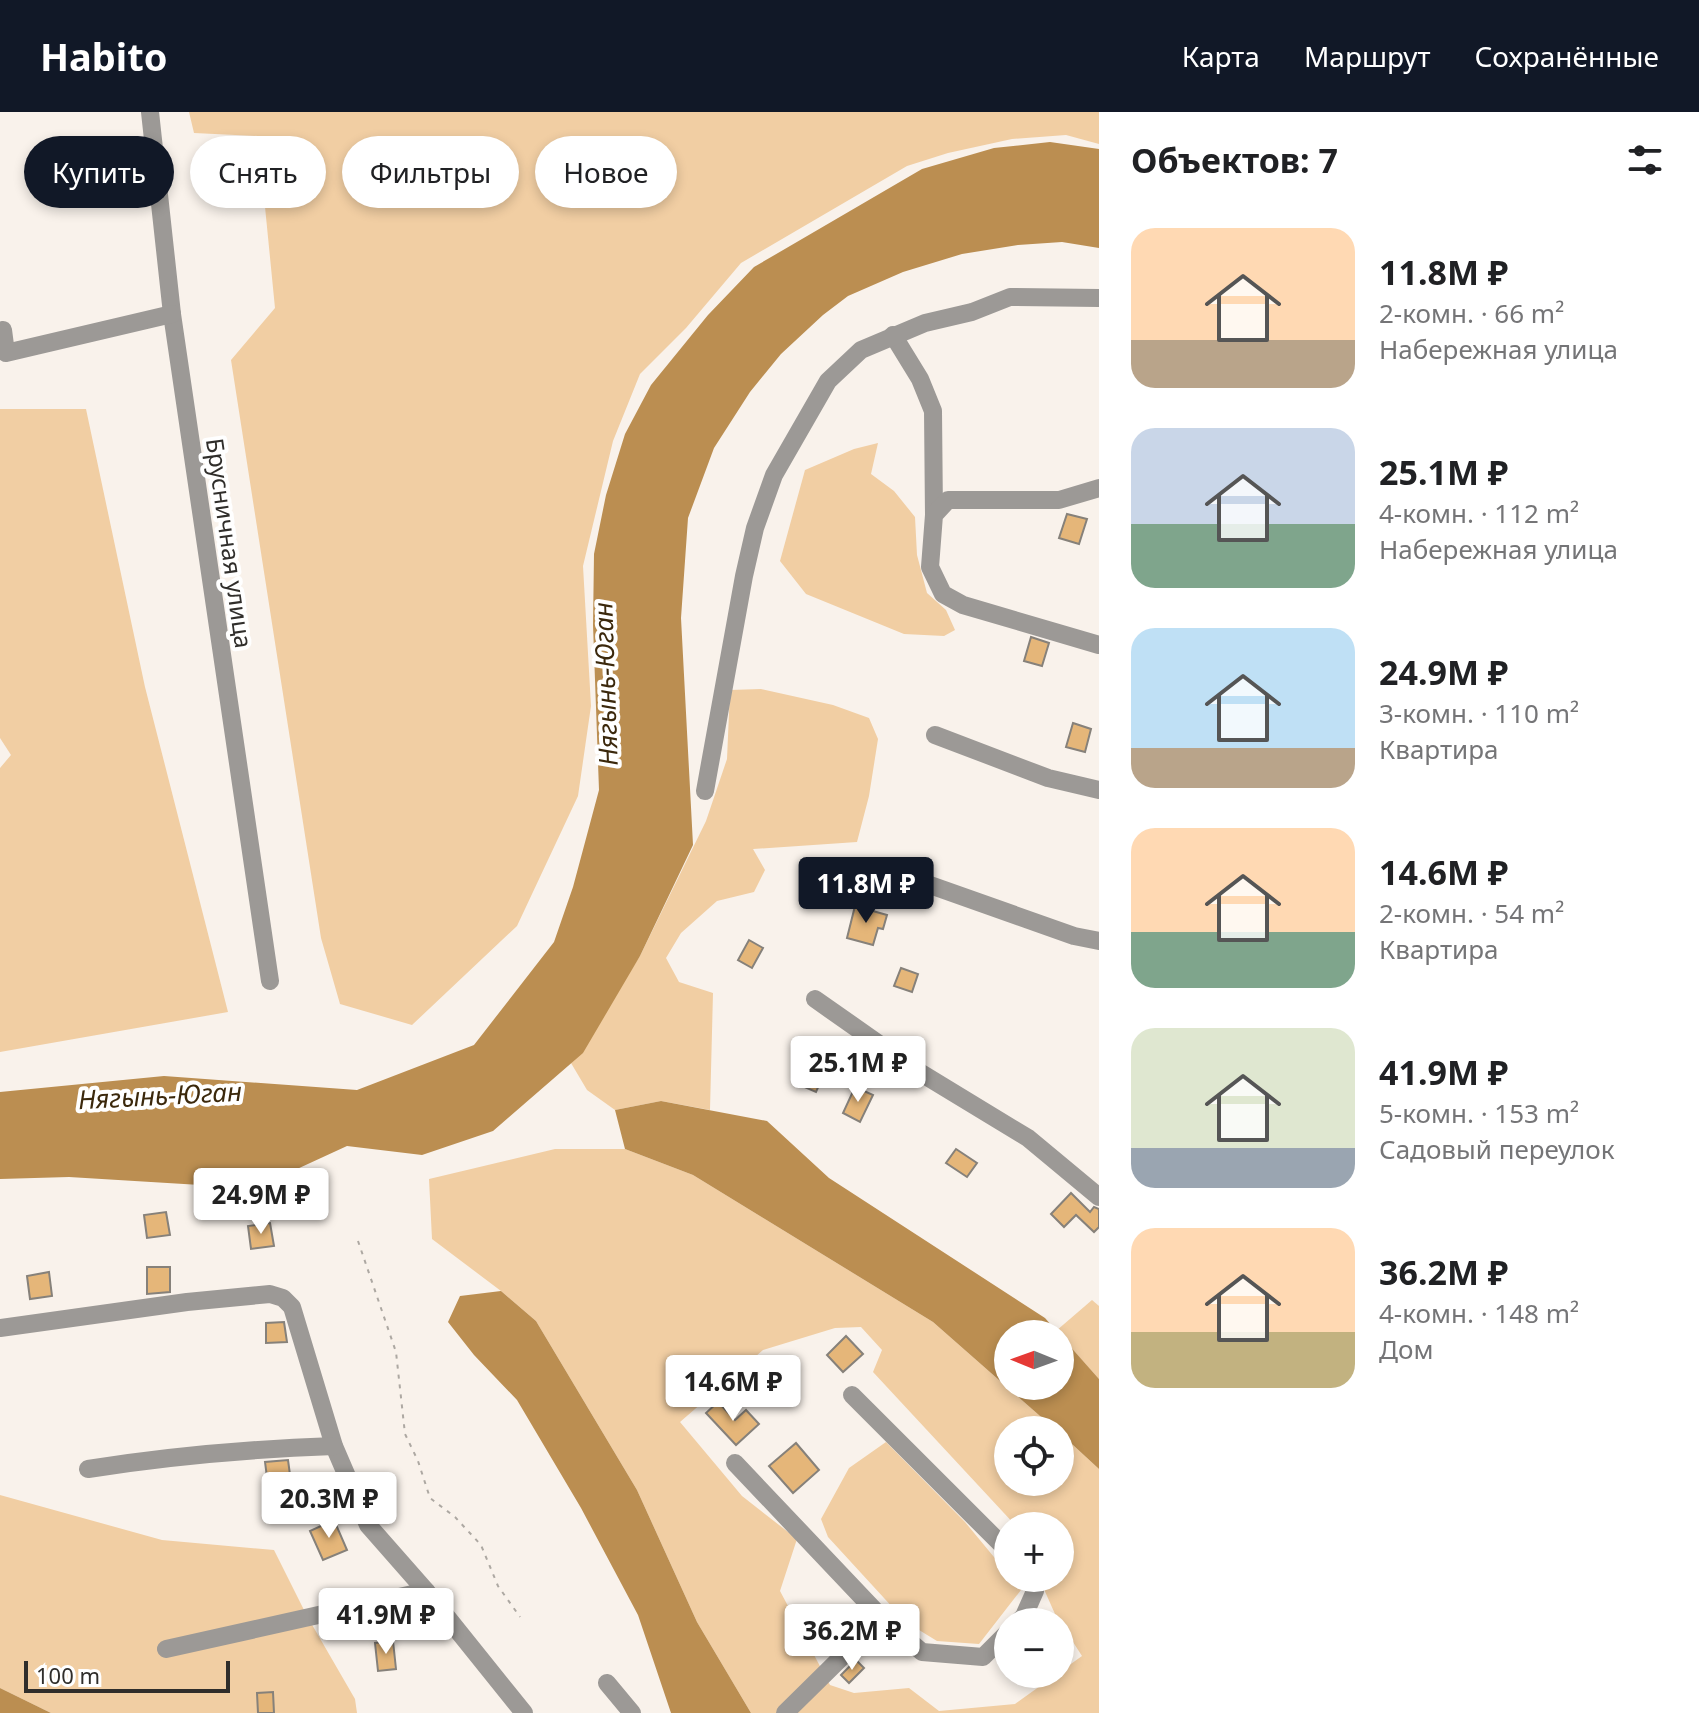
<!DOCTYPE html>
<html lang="ru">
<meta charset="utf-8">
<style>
body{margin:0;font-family:"Noto Sans",sans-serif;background:#f6f6f6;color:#202124;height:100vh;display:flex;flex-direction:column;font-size:30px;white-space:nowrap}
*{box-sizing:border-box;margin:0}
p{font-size:26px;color:#757577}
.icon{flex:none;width:44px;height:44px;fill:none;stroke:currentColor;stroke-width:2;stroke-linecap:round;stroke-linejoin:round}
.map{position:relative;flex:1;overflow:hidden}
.details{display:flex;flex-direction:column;background:#fff;width:600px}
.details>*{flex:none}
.hud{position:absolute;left:24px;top:24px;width:760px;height:72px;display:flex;gap:16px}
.needle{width:52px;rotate:271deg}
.tools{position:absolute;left:994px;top:1208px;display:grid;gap:16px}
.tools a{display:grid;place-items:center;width:80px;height:80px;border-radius:50%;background:#fff;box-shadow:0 4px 12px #0003;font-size:40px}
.scale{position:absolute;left:24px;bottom:20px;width:206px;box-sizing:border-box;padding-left:8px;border:4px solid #302e2b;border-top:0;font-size:22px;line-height:28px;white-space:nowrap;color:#302e2b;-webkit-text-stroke:6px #fff;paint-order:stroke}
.price{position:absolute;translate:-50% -68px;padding:0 18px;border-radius:8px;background:#fff;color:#222;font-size:26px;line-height:52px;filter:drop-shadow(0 2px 4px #0008)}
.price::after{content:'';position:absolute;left:50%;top:48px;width:24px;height:18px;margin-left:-12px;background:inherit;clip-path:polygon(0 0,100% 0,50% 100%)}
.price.current{background:#111827;color:#fff}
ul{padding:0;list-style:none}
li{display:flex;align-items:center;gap:24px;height:200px;padding:0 32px}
li span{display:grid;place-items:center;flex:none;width:224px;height:160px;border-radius:24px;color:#555}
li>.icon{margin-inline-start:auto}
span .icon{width:96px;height:96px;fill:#fffc;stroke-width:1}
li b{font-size:34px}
h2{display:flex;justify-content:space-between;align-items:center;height:96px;padding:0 32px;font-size:34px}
.pill{padding:0 28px;border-radius:36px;background:#fff;box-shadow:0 4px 12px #0003;font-size:28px;line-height:72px}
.pill.current{background:#111827;color:#fff}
header{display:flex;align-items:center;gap:48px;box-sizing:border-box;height:112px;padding:0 40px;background:#111827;color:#fff}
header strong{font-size:38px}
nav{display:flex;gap:44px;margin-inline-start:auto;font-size:28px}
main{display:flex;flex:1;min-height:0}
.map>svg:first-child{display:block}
.green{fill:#f1cea3;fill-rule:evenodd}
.water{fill:#bb8e51}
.building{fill:#e5b679;stroke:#86817a;stroke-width:2}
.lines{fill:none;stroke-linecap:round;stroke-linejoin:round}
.path{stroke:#ada8a2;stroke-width:2;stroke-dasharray:4 6;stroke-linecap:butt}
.minor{stroke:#9c9996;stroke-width:18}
.labels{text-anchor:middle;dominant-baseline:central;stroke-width:8;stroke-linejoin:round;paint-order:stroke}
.street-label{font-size:24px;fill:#302e2b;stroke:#fff}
.water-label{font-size:26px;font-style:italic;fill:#3b280c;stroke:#fff}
</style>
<header>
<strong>Habito</strong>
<nav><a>Карта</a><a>Маршрут</a><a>Сохранённые</a></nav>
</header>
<main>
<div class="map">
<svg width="1099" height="1601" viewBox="0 0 1099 1601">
<rect width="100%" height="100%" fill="#f9f2eb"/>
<g class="green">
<path d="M189,0H1099V32L1066,23L1012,27L948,41L907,54L741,151L686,216L640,262L613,329L583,454L591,594L578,684L517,814L412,913L340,892L321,826L231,248L275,196L258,24L194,21Z"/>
<path d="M0,297H86L145,575L228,900L0,940V656L11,643L0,626Z"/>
<path d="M878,331L871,362L894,379L915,405L917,443L927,481L946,498L955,518L944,524L904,522L806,482L780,449L805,358L854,337Z"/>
<path d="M761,577L833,593L869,606L878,627L869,684L857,730L753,737L765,758L754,780L717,789L681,821L666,846L679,870L713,881L710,998L661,989L615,998L587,978L571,951L640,844L706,709L727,647L730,578Z"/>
<path d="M555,1037H625L693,1063L933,1210L1056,1318H1008V1370H1060V1321L1099,1357V1601H751L697,1510L637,1378L536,1209L501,1179L432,1127L429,1067ZM861,1215L882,1238L873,1260L1016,1414H1060V1466H1039L1055,1502L1082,1544L1015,1592L939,1599L909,1576L854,1581L830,1573L780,1479L797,1427L742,1384L680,1310L763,1238L835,1216Z"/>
<path d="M1092,1188L1099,1194V1267L1056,1219Z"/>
<path d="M886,1330L965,1410L1008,1462V1466H1012L1021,1478L979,1532L937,1529L906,1510L828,1425L821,1407L849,1356Z"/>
<path d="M0,1383L162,1428L274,1438L307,1504L355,1587L357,1601H51L0,1576Z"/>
</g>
<g class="water">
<path d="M1050,30L1099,37V136L1062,130L1018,133L962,142L903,160L848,184L823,203L781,242L750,280L714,336L688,406L681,506L693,733L640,844L583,941L493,1019L422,1043L347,1034L284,1063L233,1075L69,1065L0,1067V980L164,964L357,978L474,933L554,830L573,775L599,678L593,513L594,442L606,383L625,322L651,273L708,203L754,155L922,57L994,36Z"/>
<path d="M661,989L767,1009L829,1066L1045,1206L1059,1222H1008V1274H1060V1223L1099,1267V1357L1060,1321V1318H1056L933,1210L693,1063L625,1037L615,998Z"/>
<path d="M501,1179L536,1209L637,1378L697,1510L751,1601H671L638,1503L581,1396L517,1288L474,1243L448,1210L460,1184Z"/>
<path d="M0,1576L51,1601H0Z"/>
</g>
<g class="building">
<path d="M1067,402L1087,407L1079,432L1059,426Z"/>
<path d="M1031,525L1049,531L1042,554L1024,549Z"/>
<path d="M1073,611L1091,617L1085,640L1066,635Z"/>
<path d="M855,794L887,803L883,817L878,816L873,833L847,826Z"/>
<path d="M749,828L763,836L752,856L738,848Z"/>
<path d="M901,856L918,862L912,880L894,874Z"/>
<path d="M805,944L817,949L820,944L830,949L816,980L793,970Z"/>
<path d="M855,975L873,983L860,1010L843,1001Z"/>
<path d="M956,1037L977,1051L967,1065L946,1051Z"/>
<path d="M1071,1081L1090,1100L1094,1095L1099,1097V1115L1094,1120L1076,1103L1064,1115L1051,1102Z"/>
<path d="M166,1100L170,1123L147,1126L144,1103Z"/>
<path d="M270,1111L274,1134L251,1137L248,1114Z"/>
<path d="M147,1155H170V1180L147,1182Z"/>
<path d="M49,1160L52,1184L30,1187L27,1164Z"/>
<path d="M284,1210L287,1230L266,1231V1211Z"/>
<path d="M846,1224L863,1242L843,1260L827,1243Z"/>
<path d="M718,1290L735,1308L746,1298L759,1312L736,1333L706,1301Z"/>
<path d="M796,1331L819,1358L793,1381L769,1354Z"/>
<path d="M288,1348L291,1370L268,1373L265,1350Z"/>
<path d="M334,1408L347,1438L323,1448L310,1419Z"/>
<path d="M393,1529L396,1557L378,1559L375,1531Z"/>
<path d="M856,1548L864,1556L849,1571L841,1563Z"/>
<path d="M273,1580L274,1601H258L257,1581Z"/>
</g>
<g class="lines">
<path class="path" d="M358,1129L396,1240L405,1322L418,1349L430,1386L455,1405L481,1433L498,1474L520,1505"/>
<g class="minor">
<path d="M150,0L172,202L270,869"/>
<path d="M3,218L6,241L172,202"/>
<path d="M893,223L920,267L933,299L934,403"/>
<path d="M1099,376L1059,388H948L934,403L930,455L943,482L963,493L1099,533"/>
<path d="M935,623L1048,666L1099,678"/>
<path d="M705,679L744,464L755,416L774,363L828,269L861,238L925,211L972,200L1010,185L1099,186"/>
<path d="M862,755L930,773L1074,824L1099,829"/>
<path d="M815,887L916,958L1028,1026L1099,1085"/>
<path d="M0,1216L187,1190L270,1182L283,1186L292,1195L334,1334L368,1413L426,1479L524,1601"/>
<path d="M852,1283L1008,1439"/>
<path d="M735,1351L880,1504L853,1534L785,1601"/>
<path d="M88,1357C170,1344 251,1337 334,1334"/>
<path d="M880,1504L922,1540L983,1545L1008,1520"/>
<path d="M1018,1510L1024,1504L1035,1479L1028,1466"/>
<path d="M166,1537L426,1479"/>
<path d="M607,1571L632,1601"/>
</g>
</g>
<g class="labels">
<g class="street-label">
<text transform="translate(230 431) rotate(82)">Брусничная улица</text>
</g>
<g class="water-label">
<text transform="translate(605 572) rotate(-92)">Нягынь-Юган</text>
<text transform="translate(160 983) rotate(-3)">Нягынь-Юган</text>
</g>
</g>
</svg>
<div class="tools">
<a><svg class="needle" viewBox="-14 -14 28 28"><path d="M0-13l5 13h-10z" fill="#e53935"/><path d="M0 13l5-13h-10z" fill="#757577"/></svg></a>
<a><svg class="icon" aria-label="locate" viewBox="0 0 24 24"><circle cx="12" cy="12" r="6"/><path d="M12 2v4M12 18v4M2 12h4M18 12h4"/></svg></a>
<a>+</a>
<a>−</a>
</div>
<div class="scale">100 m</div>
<b class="price current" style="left:866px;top:813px">11.8M ₽</b>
<b class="price" style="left:858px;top:992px">25.1M ₽</b>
<b class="price" style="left:261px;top:1124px">24.9M ₽</b>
<b class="price" style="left:733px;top:1311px">14.6M ₽</b>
<b class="price" style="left:329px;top:1428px">20.3M ₽</b>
<b class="price" style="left:386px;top:1544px">41.9M ₽</b>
<b class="price" style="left:852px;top:1560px">36.2M ₽</b>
<div class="hud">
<a class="pill current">Купить</a>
<a class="pill">Снять</a>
<a class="pill">Фильтры</a>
<a class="pill">Новое</a>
</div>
</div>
<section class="details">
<h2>Объектов: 7<svg class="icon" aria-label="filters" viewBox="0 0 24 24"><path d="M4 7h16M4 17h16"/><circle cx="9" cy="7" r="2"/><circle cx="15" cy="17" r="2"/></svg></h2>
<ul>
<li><span style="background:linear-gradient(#ffd9b3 70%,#b9a48a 0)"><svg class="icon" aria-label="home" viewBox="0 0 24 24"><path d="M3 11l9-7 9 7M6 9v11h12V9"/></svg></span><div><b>11.8M ₽</b><p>2-комн. · 66 m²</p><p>Набережная улица</p></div></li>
<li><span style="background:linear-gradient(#c9d6e8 60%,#7fa58c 0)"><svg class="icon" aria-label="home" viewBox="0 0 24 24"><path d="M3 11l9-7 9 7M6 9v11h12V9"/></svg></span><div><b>25.1M ₽</b><p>4-комн. · 112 m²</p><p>Набережная улица</p></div></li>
<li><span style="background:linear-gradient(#bfe0f5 75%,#b9a48a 0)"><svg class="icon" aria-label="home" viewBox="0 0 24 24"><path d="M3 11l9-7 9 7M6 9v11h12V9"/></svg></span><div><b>24.9M ₽</b><p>3-комн. · 110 m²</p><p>Квартира</p></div></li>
<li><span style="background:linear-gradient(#ffd9b3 65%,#7fa58c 0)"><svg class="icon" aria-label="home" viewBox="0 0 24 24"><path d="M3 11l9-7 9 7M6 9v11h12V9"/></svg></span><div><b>14.6M ₽</b><p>2-комн. · 54 m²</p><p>Квартира</p></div></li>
<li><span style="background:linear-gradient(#dfe7d0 75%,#9aa5b1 0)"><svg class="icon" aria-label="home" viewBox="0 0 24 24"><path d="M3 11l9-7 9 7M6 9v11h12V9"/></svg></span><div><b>41.9M ₽</b><p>5-комн. · 153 m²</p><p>Садовый переулок</p></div></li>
<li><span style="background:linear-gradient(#ffd9b3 65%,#c2b280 0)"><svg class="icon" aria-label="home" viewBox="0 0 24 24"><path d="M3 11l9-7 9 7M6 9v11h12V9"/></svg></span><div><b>36.2M ₽</b><p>4-комн. · 148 m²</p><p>Дом</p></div></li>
</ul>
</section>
</main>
